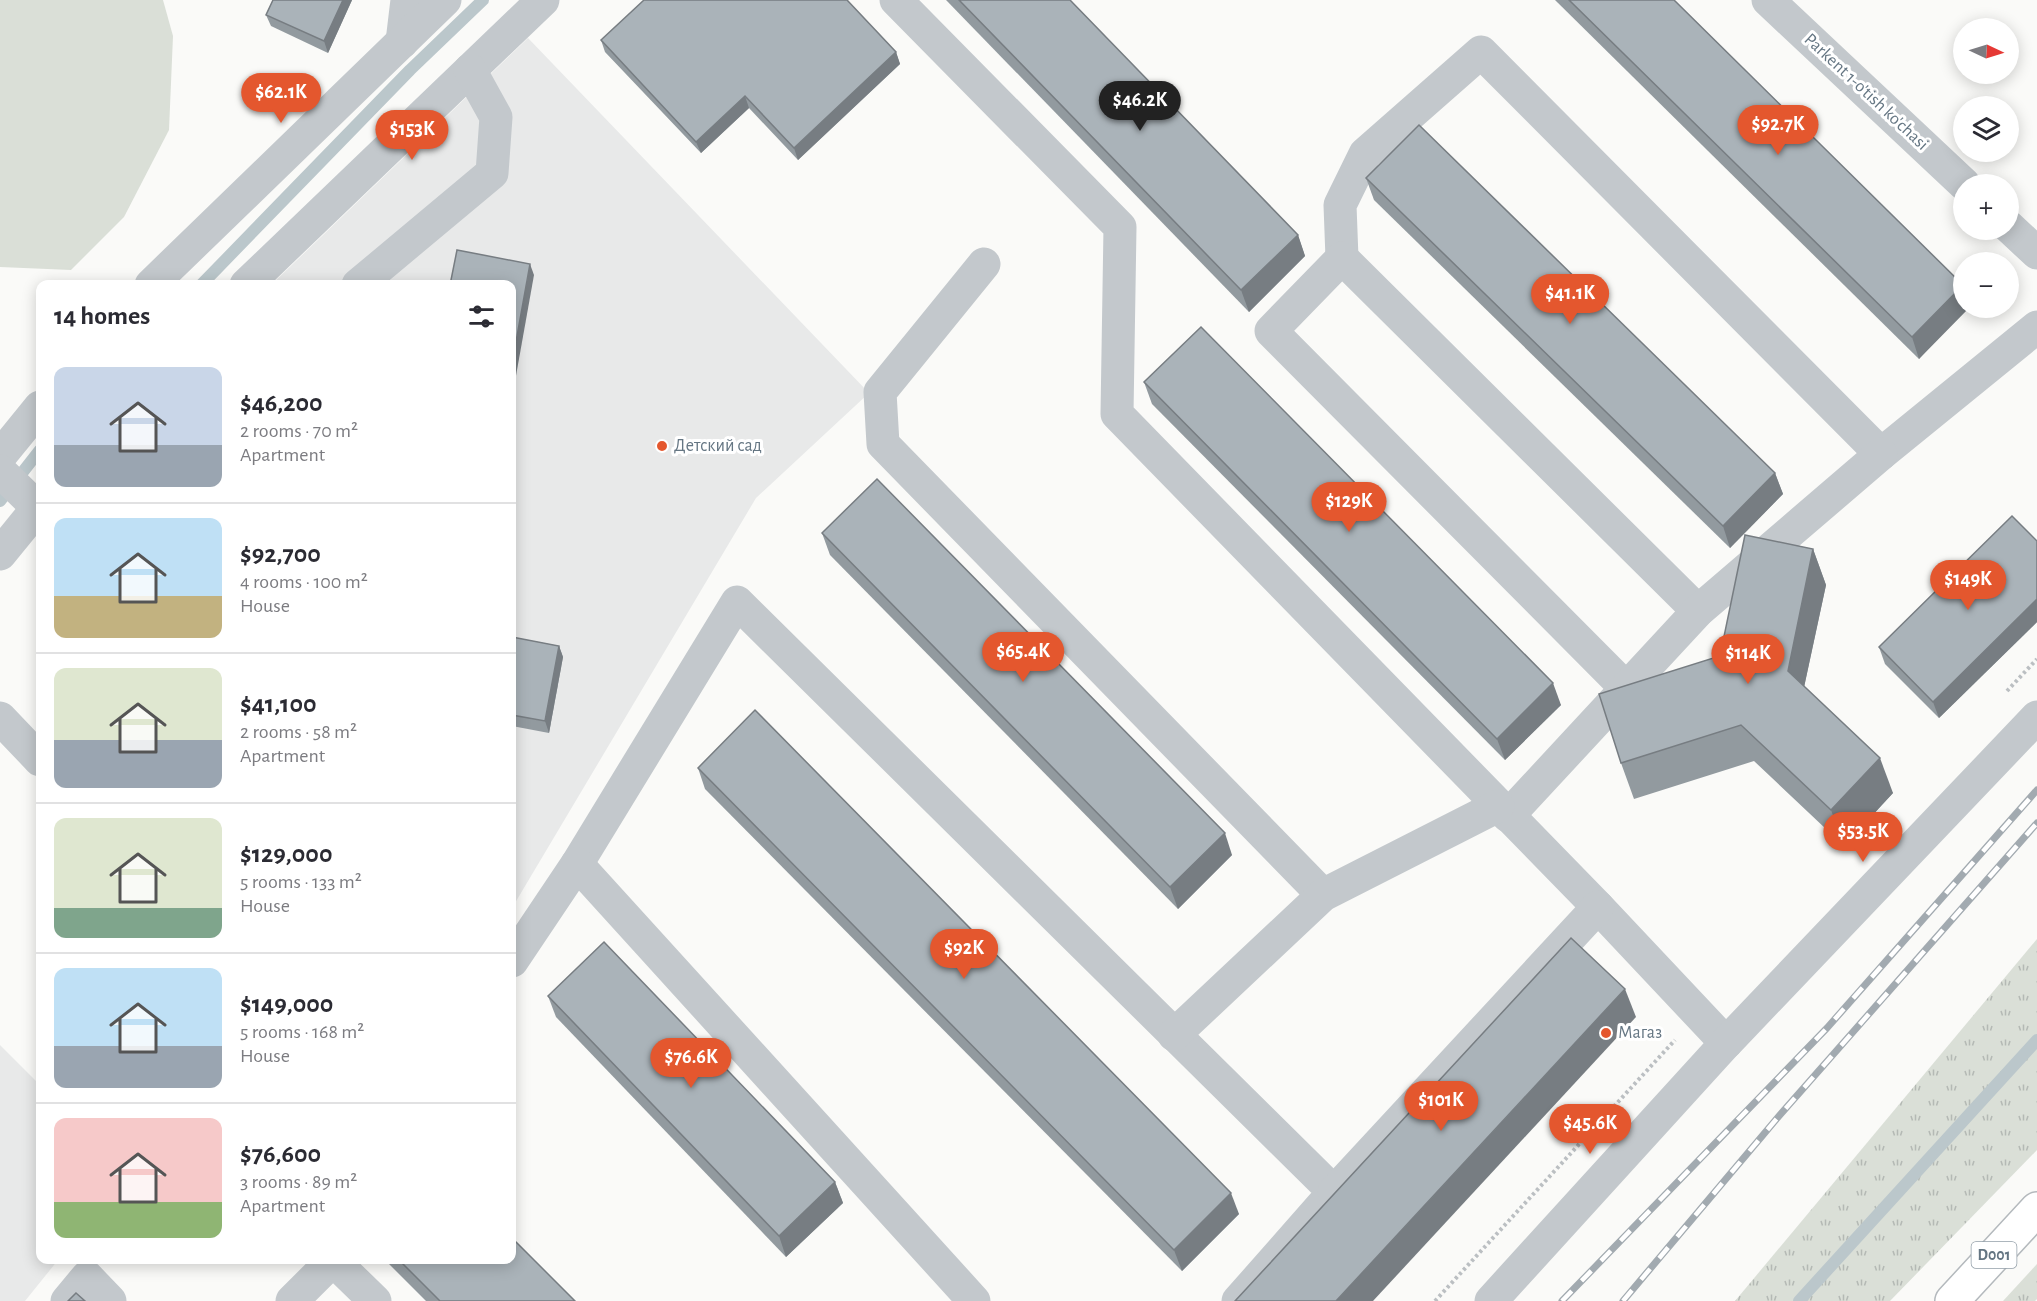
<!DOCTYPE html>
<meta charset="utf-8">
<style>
body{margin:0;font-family:"Alegreya Sans",sans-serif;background:#f2f2f3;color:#2b2b33;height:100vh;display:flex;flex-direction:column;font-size:22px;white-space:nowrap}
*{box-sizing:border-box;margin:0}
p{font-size:20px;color:#7c7c81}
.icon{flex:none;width:33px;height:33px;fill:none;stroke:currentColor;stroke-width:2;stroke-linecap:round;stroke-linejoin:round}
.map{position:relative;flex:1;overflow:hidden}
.panel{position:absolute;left:36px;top:280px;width:480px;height:984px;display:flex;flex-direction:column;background:#fff;border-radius:12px;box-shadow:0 3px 15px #0003}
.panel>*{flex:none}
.needle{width:39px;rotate:94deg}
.fabs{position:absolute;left:1953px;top:18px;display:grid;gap:12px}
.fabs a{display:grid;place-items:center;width:66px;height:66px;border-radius:50%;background:#fff;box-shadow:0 3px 15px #0003;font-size:30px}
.price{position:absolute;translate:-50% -51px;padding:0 14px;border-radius:21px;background:#e4572e;color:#fff;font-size:20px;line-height:39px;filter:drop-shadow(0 2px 3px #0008)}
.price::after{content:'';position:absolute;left:50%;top:36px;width:18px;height:14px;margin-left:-9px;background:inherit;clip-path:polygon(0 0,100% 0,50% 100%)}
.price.active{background:#222;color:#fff}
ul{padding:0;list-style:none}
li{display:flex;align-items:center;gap:18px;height:150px;padding:0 18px}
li+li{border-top:2px solid #e1e1e2}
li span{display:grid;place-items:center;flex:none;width:168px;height:120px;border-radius:12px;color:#555}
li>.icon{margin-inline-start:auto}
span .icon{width:72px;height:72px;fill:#fffc;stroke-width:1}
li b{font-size:26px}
h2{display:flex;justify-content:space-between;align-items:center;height:72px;padding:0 18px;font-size:26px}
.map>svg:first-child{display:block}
.built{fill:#e8e9e9}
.grass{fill:url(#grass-tufts)}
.pitch{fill:#dadfd7}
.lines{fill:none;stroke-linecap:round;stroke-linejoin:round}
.stream{stroke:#bbc7cb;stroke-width:12}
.highway-casing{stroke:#b4b9bd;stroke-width:36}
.path{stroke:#bbbfc2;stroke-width:4;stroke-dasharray:3 3;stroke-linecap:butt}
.minor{stroke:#c3c8cc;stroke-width:33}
.highway{stroke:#fff;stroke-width:33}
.rail-casing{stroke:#a2aab0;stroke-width:7}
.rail{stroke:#fff;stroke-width:4.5;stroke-dasharray:14;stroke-linecap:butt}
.wall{fill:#929a9f}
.shaded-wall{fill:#777d82}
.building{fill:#aab3b9;stroke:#777d82;stroke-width:1.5}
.poi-dot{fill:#e4572e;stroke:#fff;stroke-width:2}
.labels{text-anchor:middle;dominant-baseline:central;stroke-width:6;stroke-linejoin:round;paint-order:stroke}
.shield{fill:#fff;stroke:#939fa8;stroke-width:1.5}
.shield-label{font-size:16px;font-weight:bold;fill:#657683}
.street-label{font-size:18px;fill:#657683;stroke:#fff}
.poi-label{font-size:18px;fill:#657683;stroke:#fff;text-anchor:start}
</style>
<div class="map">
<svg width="2037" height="1301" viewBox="0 0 2037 1301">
<defs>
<pattern id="grass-tufts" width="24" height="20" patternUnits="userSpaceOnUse" patternTransform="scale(1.5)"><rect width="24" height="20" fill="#dadfd7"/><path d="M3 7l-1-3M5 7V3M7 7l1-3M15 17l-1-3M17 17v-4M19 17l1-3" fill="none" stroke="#b4b9b4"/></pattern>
</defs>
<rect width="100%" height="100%" fill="#fafaf8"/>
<g class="built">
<path d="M528,38L869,393L756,498L512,908V285H271Z"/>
<path d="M0,1045L40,1085V1260H58L25,1301H0Z"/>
</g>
<g class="grass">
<path d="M2037,939V1150L1890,1301H1735Z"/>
<path d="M2037,1264V1299L2035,1301H2003Z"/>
</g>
<path class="pitch" d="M0,0H163L173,36L169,130L124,217L71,270L0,267Z"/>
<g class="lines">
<g class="stream">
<path d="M201,285L410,70L483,0"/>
<path d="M0,501L40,450"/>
<path d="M1799,1301L2037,1040"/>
</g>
<g class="highway-casing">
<path id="highway" d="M1952,1301L2037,1209"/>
</g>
<g class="path">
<path d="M2007,691L2037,659"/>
<path d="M1435,1301L1675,1040"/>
</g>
<g class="minor">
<path d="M896,0L1120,227L1117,414L1598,907L1726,1043"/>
<path d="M1768,0L1964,184"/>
<path d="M402,42L407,0"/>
<path d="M2008,226L2037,253"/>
<path d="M1342,258L1340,205L1365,154L1481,52L1881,454L2037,327"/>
<path d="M984,264L880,392L883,444L1323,895"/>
<path d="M151,285L445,0"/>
<path d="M246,285L543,0"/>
<path d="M358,285L492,173L496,117L470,70"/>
<path d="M0,456L40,407"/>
<path d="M0,471L38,508"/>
<path d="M0,554L40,505"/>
<path d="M1625,687L1271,331L1342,258L1698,611"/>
<path d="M0,718L40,760"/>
<path d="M1508,816L1698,611L1881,454"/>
<path d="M577,864L737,602L1334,1192L1238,1301"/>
<path d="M512,961L577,864L974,1301"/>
<path d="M1174,1035L1323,895L1498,806"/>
<path d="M1334,1192L1598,907"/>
<path d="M342,1260V1269L375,1301"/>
<path d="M67,1301L87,1277L110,1301"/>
<path d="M292,1301L333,1260"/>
<path d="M1491,1301L1726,1043L2037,717"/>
</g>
<use href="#highway" class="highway"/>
<g class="rail-casing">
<g id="rail">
<path d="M1562,1301L1827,1028L2037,790"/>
<path d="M1623,1301L1779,1116L2037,823"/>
</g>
</g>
<use href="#rail" class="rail"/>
</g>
<g class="wall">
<path d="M273,0H352L328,53L271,26L266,15Z"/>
<path d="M946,0H1070L1298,235L1305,256L1249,312Z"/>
<path d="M1555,0H1674L1963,285L1964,308L1919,359Z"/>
<path d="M601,40L896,52L900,64L798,160L749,108L701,153L605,52Z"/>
<path d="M1366,178L1775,473L1783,494L1730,548L1374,200Z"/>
<path d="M1144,382L1561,705L1505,760L1152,404Z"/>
<path d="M822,533L1232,855L1178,909L830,555Z"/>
<path d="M2037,541V622L1939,718L1885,664L1879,647Z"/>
<path d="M1813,549L1826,585L1804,687L1893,793L1844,846L1754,761L1634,799L1621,763L1720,656Z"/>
<path d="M512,637L559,646L563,657L549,733L512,726Z"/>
<path d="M698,768L1239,1214L1182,1271L705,789Z"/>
<path d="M548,996L835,1182L843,1203L786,1257L556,1017Z"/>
<path d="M385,1260H512L575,1301H426Z"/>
</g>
<g class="shaded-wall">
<path d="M343,0H352L328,53L324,41Z"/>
<path d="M896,52L900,64L798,160L794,148Z"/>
<path d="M745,96L749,108L701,153L696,142Z"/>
<path d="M1298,235L1305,256L1249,312L1241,290Z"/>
<path d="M530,264L534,275L512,398V364Z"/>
<path d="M1963,285L1964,308H1969L1919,359L1912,337Z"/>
<path d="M1775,473L1783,494L1730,548L1723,526Z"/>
<path d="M1813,549L1826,585L1800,706L1788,671Z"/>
<path d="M2037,599V622L1939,718L1933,702Z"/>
<path d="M559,646L563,657L549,733L545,721Z"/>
<path d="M1553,683L1561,705L1505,760L1497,739Z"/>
<path d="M1880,758L1893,793L1844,846L1831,810Z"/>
<path d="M1225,833L1232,855L1178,909L1170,887Z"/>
<path d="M1625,989L1636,1017L1373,1301H1336Z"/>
<path d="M835,1182L843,1203L786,1257L779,1236Z"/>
<path d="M1231,1193L1239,1214L1182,1271L1174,1250Z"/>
</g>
<g class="building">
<path d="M273,0H343L324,41L266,15Z"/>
<path d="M644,0H847L896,52L794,148L745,96L696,142L601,40Z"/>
<path d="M959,0H1070L1298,235L1241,290Z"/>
<path d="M1569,0H1674L1963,285L1912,337Z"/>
<path d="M1419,125L1775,473L1723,526L1366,178Z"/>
<path d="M457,250L530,264L512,364V285H450Z"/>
<path d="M1201,327L1553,683L1497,739L1144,382Z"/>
<path d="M877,479L1225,833L1170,887L822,533Z"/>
<path d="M2012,516L2037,541V599L1933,702L1879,647Z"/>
<path d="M1745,535L1813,549L1788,671L1880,758L1831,810L1741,725L1621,763L1599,694L1720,656Z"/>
<path d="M512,637L559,646L545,721L512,715Z"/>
<path d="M755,710L1231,1193L1174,1250L698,768Z"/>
<path d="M1571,938L1625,989L1336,1301H1235Z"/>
<path d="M604,942L835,1182L779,1236L548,996Z"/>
<path d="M512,1238L575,1301H440L399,1260H512Z"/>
<path d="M76,1293L85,1301H68Z"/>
</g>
<g class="poi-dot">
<circle cx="662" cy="446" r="6"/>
<circle cx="1606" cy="1033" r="6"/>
</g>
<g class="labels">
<rect class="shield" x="1971.5" y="1242" width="45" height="26" rx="4.5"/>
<g class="shield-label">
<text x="1994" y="1255">D001</text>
</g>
<g class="street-label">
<text transform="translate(1866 92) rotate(43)">Parkent 1-o'tish ko'chasi</text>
</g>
<g class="poi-label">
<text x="674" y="446">Детский сад</text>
<text x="1618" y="1033">Магаз</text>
</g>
</g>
</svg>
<div class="fabs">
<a><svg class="needle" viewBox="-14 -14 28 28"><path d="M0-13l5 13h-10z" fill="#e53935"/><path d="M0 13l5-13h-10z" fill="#7c7c81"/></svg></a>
<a><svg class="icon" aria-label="layers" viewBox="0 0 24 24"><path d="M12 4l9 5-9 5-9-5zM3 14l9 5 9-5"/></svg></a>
<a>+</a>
<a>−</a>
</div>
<b class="price" style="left:281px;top:124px">$62.1K</b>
<b class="price active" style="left:1140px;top:132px">$46.2K</b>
<b class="price" style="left:1778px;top:156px">$92.7K</b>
<b class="price" style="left:412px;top:161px">$153K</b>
<b class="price" style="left:1570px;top:325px">$41.1K</b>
<b class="price" style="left:1349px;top:533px">$129K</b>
<b class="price" style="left:1968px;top:611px">$149K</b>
<b class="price" style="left:1023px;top:683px">$65.4K</b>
<b class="price" style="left:1748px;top:685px">$114K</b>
<b class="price" style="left:1863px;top:863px">$53.5K</b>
<b class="price" style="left:964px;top:980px">$92K</b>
<b class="price" style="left:691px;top:1089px">$76.6K</b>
<b class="price" style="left:1441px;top:1132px">$101K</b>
<b class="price" style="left:1590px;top:1155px">$45.6K</b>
<section class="panel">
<h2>14 homes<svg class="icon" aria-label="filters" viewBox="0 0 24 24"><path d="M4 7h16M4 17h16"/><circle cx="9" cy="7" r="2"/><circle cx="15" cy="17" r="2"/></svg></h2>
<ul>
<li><span style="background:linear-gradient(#c9d6e8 65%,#9aa5b1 0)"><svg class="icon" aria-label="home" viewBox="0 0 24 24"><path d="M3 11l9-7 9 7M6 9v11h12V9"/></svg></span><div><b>$46,200</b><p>2 rooms · 70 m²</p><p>Apartment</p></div></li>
<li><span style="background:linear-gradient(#bfe0f5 65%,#c2b280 0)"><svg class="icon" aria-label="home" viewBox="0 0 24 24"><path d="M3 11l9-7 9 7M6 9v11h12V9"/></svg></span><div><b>$92,700</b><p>4 rooms · 100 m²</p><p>House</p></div></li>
<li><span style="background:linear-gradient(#dfe7d0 60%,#9aa5b1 0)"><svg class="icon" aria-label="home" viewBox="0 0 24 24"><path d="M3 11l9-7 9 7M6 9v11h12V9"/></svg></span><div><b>$41,100</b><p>2 rooms · 58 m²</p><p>Apartment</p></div></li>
<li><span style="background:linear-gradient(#dfe7d0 75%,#7fa58c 0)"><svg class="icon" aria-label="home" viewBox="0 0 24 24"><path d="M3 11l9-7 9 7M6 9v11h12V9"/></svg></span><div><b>$129,000</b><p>5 rooms · 133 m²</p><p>House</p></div></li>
<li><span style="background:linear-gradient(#bfe0f5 65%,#9aa5b1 0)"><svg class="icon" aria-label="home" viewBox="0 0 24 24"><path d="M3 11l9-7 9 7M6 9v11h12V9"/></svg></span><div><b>$149,000</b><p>5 rooms · 168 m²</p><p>House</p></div></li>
<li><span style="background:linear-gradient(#f6c9c9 70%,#8fb573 0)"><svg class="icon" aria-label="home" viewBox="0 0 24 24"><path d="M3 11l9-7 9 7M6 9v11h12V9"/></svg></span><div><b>$76,600</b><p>3 rooms · 89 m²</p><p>Apartment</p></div></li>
</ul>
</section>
</div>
